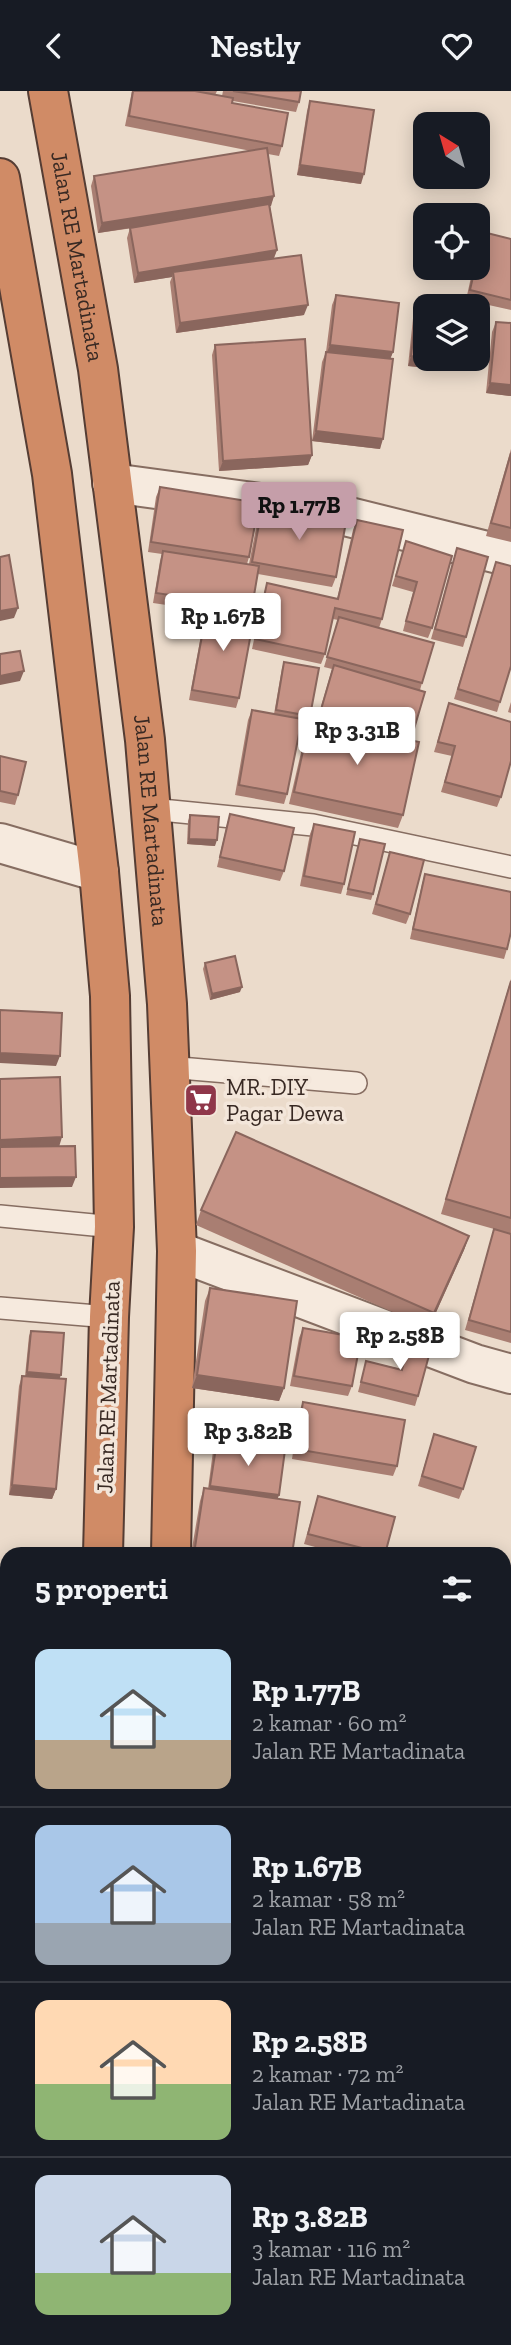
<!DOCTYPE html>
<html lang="id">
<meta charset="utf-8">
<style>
body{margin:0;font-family:"Zilla Slab",serif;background:#20242c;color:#f1f3f6;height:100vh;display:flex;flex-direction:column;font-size:26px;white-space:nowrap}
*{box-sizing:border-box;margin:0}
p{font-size:23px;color:#9ea1a6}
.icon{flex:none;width:38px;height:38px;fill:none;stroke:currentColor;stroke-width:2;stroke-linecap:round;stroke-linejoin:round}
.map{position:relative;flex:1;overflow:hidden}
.side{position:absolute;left:0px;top:1456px;width:511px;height:798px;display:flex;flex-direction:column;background:#171b24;border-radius:21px 21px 0 0;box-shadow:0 4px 18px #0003}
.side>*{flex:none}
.needle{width:46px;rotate:323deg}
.tools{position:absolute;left:413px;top:21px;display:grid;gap:14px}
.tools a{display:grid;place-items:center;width:77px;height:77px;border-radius:14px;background:#171b24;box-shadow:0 4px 18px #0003;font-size:35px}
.price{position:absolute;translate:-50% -60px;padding:0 16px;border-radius:7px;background:#fff;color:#222;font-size:23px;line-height:46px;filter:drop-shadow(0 2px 4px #0008)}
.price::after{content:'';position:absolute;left:50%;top:42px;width:21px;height:16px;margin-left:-10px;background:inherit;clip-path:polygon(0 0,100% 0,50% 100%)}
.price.selected{background:#c59ea9;color:#111}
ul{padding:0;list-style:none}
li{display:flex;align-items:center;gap:21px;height:175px;padding:0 35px}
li+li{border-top:2px solid #363941}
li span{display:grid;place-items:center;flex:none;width:196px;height:140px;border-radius:14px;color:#555}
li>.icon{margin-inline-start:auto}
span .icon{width:84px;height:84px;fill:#fffc;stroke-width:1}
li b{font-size:30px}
h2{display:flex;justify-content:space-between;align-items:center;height:84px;padding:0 35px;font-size:30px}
header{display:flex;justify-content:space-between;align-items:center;height:91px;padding:0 35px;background:#171b24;font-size:32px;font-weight:600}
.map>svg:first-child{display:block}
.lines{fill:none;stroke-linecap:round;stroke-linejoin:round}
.lane-casing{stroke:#866d61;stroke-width:24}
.street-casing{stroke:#866d61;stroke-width:42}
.primary-casing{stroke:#553d34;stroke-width:42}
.highway-casing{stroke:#553d34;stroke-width:42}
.lane{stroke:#f6eade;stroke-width:21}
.street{stroke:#f6eade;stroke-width:38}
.primary{stroke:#e9c7a8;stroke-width:38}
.highway{stroke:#d08b66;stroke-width:38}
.wall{fill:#a97e72}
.shaded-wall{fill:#8a665d}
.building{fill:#c59285;stroke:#8a665d;stroke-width:2}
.labels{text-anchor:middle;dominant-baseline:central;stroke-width:7;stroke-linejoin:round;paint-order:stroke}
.street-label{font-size:23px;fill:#382923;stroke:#f3e6da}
.poi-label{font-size:23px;fill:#382923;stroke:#f3e6da;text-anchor:start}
</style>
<header><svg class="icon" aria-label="back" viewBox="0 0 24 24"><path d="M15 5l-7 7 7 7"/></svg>Nestly<svg class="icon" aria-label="heart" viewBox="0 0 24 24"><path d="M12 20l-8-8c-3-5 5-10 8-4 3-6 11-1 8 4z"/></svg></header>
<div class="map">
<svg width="511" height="2254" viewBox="0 0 511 2254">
<rect width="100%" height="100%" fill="#ebdbcb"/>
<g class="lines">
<g class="lane-casing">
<g id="lane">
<path d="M151,718L313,734L511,776"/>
<path d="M168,976L356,992"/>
<path d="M0,1125L114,1136"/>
<path d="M0,1217L109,1226"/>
<path d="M504,2067L511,2069"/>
</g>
</g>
<g class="street-casing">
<g id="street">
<path d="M112,392L333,422L511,466"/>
<path d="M0,752L99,781"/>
<path d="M177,1160L475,1273L511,1283"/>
<path d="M504,1877L511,1879"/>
</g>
</g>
<g class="primary-casing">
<g id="primary">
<path d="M0,2007L7,2003"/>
<path d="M0,2067L7,2063"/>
</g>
</g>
<g class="highway-casing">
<g id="highway">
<path id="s1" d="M48,0L98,278L145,649L167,913L177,1160L171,1463"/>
<path d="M0,87L52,383L99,781L110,905L114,1136L109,1226L103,1463"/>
<path d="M98,2254V2247"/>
<path d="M150,2254V2247"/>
</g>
</g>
<use href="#lane" class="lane"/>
<use href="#street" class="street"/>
<use href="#primary" class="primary"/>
<use href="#highway" class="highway"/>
</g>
<g class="wall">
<path d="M132,0H217L215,4L222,5L223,0H301L299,11L296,21L233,10L232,12L282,55L279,65L268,63L274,105L270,115L277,159L274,167L304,224L176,242L170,191L172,186L134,192L127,147L130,137L140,136L98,142L91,95L94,85L251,60L125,35Z"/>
<path d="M310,10L361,93L297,84L307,20Z"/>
<path d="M483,141L511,148V219L466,209L473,177H478V156Z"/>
<path d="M336,204L393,261L390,268L380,358L312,350L322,271L326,261L332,214Z"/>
<path d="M418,208L462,270L458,280L408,275L414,218Z"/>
<path d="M496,231L511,305L486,302L492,241Z"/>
<path d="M215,254L312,364L308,374L219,380L212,264Z"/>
<path d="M511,358V451L486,445Z"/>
<path d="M160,396L249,466L247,473H249L258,427L262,417L336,486L332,496L258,483L252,516L249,525L239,607L236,617L189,609L204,528L207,520L153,512L160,470L162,463L148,461L156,406Z"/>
<path d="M357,429L382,528L379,537L422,592L420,599L425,601L411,650L403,724L398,737L289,713L306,640L310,628L317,629L332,578L324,576L338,529L333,528L325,563L321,573L252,558L264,502L267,492L337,508L353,439Z"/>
<path d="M406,450L432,537L428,547L403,540L413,501L392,495Z"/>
<path d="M457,457L466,546L463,556L431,548Z"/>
<path d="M496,471L500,611L497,621L454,608Z"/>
<path d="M284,571L310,625L308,630L301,629L287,703L284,713L235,704L248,629L252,619L274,623L282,577Z"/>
<path d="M511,611V622L508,621Z"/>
<path d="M449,612L501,706L497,716L441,701L452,665L434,661Z"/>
<path d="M0,665L18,704L15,714L0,711Z"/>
<path d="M230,723L284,780L280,790L217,776L227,733Z"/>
<path d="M190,724L215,755L187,753L188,730Z"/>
<path d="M314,733L344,793L341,803L300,795L310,743Z"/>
<path d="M360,748L373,803L371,809L346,804Z"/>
<path d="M390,761L410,823L406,833L372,823Z"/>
<path d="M425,783L507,858L504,868L410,848L422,793Z"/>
<path d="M205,872L240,901L210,909L203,878Z"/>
<path d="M511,888V1252L465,1239L494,1138L441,1123Z"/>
<path d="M201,1119L469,1145L464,1159L429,1237L196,1134Z"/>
<path d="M210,1197L284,1297L279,1310L192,1297L205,1210Z"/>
<path d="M303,1237L352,1295L348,1305L290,1295L299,1247Z"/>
<path d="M31,1240L60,1288L56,1398L52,1408L9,1404L19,1295L22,1285H25L29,1245Z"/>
<path d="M409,1251L418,1305L415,1315L358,1301L366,1270L401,1278Z"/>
<path d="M303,1311L397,1375L393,1385L292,1368L299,1321Z"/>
<path d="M434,1343L463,1398L459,1408L418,1395Z"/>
<path d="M217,1350L279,1404L277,1408L292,1463H191L200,1410L204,1397L208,1398L213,1360Z"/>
<path d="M318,1405L385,1463H341L304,1453Z"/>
<path d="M504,1472L511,1475V1566L504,1563Z"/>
<path d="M511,1606V1631L504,1629Z"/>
<path d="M511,1833V1857L504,1855Z"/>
<path d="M7,1856V1925L0,1926V1857Z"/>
<path d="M504,2092L509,2176L504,2188Z"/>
</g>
<g class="shaded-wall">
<path d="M300,74L364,83L361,93L297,84Z"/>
<path d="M274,105L271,115L98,142L102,132Z"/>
<path d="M277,159L273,169L173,181L172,186L134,192L138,182Z"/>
<path d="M308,214L304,224L176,242L180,232Z"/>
<path d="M330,254L393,261L389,271L326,264Z"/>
<path d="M411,265L425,266V268L462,270L458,280L408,275Z"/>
<path d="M490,292L511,294V305L486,302Z"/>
<path d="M316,340L383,348L380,358L312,350Z"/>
<path d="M312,364L308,374L219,380L223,370Z"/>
<path d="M18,517L14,527L0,530V520Z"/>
<path d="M24,580L20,590L0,594V585Z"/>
<path d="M189,748L217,749L215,755L187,753Z"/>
<path d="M242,896L240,901L210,909L212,903Z"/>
<path d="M0,962L60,965L56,975L0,972Z"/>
<path d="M62,1046L59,1056L0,1059V1049Z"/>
<path d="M76,1086L72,1096L0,1097V1087Z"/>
<path d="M469,1145L464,1159L429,1237L434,1222Z"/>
<path d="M27,1281L61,1284L59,1289L25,1287Z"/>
<path d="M197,1284L284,1297L279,1310L192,1297Z"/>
<path d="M12,1394L56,1398L52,1408L9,1404Z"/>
<path d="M210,1395L279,1404L275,1414L207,1405Z"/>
<path d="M7,1699V1708L0,1710V1700Z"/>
<path d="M7,1841V1850L0,1851V1842Z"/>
<path d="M4,1916H7V1925L0,1926Z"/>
<path d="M0,2244H7V2247H45L42,2254H0Z"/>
</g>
<g class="building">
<path d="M133,0H195L233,7L232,12L288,22L282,55L129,25Z"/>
<path d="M233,0H301L299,11Z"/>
<path d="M310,10L374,19L364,83L300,74Z"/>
<path d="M267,57L274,105L102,132L94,85Z"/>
<path d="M269,113L277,159L138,182L130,137Z"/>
<path d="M483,141L511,148V209L470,199L475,177H478V163Z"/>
<path d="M301,164L308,214L180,232L173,181Z"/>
<path d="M336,204L399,212L393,261L330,254Z"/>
<path d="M418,208L468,213L467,215H425V266L411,265Z"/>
<path d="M496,231L511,232V294L490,292Z"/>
<path d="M305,248L312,364L223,370L215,254Z"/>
<path d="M326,261L393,268L383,348L316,340Z"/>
<path d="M442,268H462V270Z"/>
<path d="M511,362V437L491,432Z"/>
<path d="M160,396L259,412L249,466L151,451Z"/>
<path d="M262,417L346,431L336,486L252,471Z"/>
<path d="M357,429L403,439L382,528L335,517L325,563L255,548L267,492L338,508Z"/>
<path d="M406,450L452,465L432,537L406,530L417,491L396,485Z"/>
<path d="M457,457L488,466L466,546L435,538Z"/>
<path d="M163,460L259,475L252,516L156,502Z"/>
<path d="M9,464L18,517L0,520V466Z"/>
<path d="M496,471L511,475V575L500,611L458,598Z"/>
<path d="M207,518L254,526L239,607L192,599Z"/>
<path d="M339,526L434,552L422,592L327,566Z"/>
<path d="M20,560L24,580L0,585V563Z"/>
<path d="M284,571L319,577L310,625L276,619Z"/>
<path d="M334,574L425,601L411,648L320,622Z"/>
<path d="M449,612L511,631V670L501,706L445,691L455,655L438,651Z"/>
<path d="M252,619L302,628L287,703L239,694Z"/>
<path d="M310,628L419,651L403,724L294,701Z"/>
<path d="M0,665L26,671L18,704L0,700Z"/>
<path d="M230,723L294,737L284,780L220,766Z"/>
<path d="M190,724L219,726L217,749L189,748Z"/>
<path d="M314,733L355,741L344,793L304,785Z"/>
<path d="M360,748L385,753L373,803L348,798Z"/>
<path d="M390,761L424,769L410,823L376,813Z"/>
<path d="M425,783L511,801V841L507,858L413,838Z"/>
<path d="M235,865L242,896L212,903L205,872Z"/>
<path d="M511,890V1127L446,1108Z"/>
<path d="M0,919L62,922L60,965L0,962Z"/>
<path d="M60,986L62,1046L0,1049V988Z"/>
<path d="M236,1041L469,1145L434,1222L201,1119Z"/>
<path d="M75,1055L76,1086L0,1087V1056Z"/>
<path d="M494,1138L511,1143V1241L469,1229Z"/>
<path d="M210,1197L297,1210L284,1297L197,1284Z"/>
<path d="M303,1237L361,1247L352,1295L294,1285Z"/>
<path d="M31,1240L64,1242L61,1284L27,1281Z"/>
<path d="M409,1251L431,1257L418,1305L361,1291L366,1270L402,1279Z"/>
<path d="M22,1285L66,1288L56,1398L12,1394Z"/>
<path d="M303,1311L405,1329L397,1375L295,1358Z"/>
<path d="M434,1343L476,1356L463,1398L422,1385Z"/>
<path d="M217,1350L285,1359L279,1404L210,1395Z"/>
<path d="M204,1397L300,1411L292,1463H194Z"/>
<path d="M318,1405L395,1426L385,1463L308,1443Z"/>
<path d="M504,1472L511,1475V1509L504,1506Z"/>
<path d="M504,1512L511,1514V1555L504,1552Z"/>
<path d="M511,1607V1620L507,1618Z"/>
<path d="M7,1624V1699L0,1700V1625Z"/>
<path d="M7,1749V1841L0,1842V1750Z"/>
<path d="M511,1833V1851L505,1849Z"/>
<path d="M7,1856V1916H4L0,1882V1857Z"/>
<path d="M504,1907L511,1908V1991L507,2009L504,2008Z"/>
<path d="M504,2092L511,2094V2167L509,2176L504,2174Z"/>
<rect x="0" y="2189" width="7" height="55"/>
</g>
<defs>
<g id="supermarket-square" transform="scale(1.75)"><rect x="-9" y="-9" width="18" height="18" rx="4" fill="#8f374a" stroke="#f3e6da"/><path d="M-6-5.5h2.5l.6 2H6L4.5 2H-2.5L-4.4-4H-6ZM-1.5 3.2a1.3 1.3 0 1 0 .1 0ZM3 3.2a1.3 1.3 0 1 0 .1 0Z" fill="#fff"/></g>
</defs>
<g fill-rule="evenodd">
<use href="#supermarket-square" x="201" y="1009"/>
</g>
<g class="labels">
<g class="street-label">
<text stroke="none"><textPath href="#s1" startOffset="168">Jalan RE Martadinata</textPath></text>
<text stroke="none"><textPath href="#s1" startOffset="737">Jalan RE Martadinata</textPath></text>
<text transform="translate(108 1296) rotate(-88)">Jalan RE Martadinata</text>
</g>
<g class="poi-label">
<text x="226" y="996">MR. DIY<tspan x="226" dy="26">Pagar Dewa</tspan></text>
</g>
</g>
</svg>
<div class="tools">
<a><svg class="needle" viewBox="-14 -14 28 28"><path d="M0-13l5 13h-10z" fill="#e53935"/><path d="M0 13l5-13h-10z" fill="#9ea1a6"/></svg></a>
<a><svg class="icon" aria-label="locate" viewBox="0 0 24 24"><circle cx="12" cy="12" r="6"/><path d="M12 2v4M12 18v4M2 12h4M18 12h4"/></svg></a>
<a><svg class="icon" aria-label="layers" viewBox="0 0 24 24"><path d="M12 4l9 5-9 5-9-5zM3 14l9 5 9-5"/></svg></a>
</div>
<b class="price selected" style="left:299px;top:451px">Rp 1.77B</b>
<b class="price" style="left:223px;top:562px">Rp 1.67B</b>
<b class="price" style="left:357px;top:676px">Rp 3.31B</b>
<b class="price" style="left:400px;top:1281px">Rp 2.58B</b>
<b class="price" style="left:248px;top:1377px">Rp 3.82B</b>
<section class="side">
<h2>5 properti<svg class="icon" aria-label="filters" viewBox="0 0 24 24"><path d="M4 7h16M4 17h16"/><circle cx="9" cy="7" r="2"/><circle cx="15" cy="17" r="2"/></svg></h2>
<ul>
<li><span style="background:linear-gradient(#bfe0f5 65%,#b9a48a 0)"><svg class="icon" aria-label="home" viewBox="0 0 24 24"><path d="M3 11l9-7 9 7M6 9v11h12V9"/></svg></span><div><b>Rp 1.77B</b><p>2 kamar · 60 m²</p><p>Jalan RE Martadinata</p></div></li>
<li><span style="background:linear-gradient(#a9c7e8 70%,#9aa5b1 0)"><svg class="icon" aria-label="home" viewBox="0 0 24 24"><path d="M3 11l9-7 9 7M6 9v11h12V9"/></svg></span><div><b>Rp 1.67B</b><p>2 kamar · 58 m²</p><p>Jalan RE Martadinata</p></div></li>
<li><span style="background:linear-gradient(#ffd9b3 60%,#8fb573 0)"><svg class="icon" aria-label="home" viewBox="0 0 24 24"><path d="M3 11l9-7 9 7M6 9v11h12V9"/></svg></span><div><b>Rp 2.58B</b><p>2 kamar · 72 m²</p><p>Jalan RE Martadinata</p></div></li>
<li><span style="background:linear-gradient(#c9d6e8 70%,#8fb573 0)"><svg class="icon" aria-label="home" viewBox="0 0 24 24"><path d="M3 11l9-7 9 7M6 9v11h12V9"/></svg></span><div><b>Rp 3.82B</b><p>3 kamar · 116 m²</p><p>Jalan RE Martadinata</p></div></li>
</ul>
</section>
</div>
